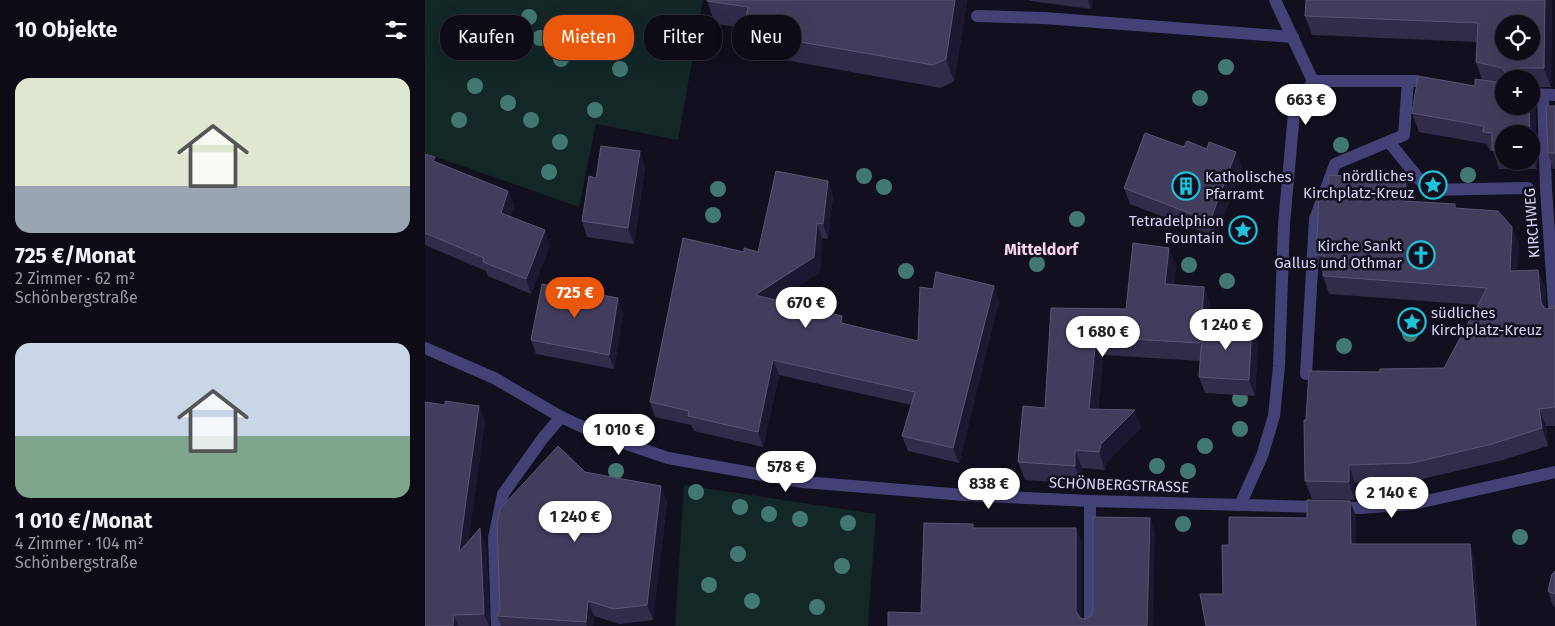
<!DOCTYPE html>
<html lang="de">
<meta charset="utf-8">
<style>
body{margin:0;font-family:"Fira Sans",sans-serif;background:#1c1923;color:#f1f3f6;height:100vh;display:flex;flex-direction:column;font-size:19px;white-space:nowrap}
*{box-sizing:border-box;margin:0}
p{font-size:16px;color:#9b9ba1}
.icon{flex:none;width:28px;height:28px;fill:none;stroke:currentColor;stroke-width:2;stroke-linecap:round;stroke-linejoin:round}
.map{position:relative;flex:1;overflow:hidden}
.panel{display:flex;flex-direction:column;background:#0e0b16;width:425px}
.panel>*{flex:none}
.banner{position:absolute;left:15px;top:15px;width:475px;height:45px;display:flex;gap:10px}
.fabs{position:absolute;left:1070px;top:15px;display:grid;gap:10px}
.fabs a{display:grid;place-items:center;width:45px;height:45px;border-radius:50%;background:#0e0b16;box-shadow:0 5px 20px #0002,0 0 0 1px #2e2b35;font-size:25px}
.price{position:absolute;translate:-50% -42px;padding:0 11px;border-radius:18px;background:#fff;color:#222;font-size:16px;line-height:32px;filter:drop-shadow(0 1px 2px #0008)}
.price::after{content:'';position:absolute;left:50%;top:30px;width:15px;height:11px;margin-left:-8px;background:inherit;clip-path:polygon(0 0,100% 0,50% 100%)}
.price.selected{background:#ea580c;color:#fff}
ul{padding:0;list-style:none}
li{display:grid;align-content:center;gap:10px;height:265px;padding:0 15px}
li span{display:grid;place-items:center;height:155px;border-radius:15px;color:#555}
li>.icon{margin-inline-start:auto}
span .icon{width:90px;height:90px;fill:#fffc;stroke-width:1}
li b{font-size:21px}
h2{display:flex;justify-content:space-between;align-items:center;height:60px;padding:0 15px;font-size:21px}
.tag{padding:0 18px;border-radius:20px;background:#0e0b16;box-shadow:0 5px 20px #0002,0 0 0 1px #2e2b35;font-size:18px;line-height:45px}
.tag.selected{background:#ea580c;color:#fff}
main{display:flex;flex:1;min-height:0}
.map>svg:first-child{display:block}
.green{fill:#132727}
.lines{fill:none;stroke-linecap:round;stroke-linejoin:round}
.lane{stroke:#444177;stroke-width:12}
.street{stroke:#444177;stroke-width:12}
.tree{fill:#427872}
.wall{fill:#322b4a;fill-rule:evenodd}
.shaded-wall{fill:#1d1831}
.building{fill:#433d5d;stroke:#5b5475;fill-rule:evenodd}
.labels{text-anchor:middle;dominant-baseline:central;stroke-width:5;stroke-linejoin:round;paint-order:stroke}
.poi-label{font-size:15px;fill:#d8d3f9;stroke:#120f1e;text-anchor:end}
.street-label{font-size:15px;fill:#d8d3f9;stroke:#120f1e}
.neighbourhood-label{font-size:16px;font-weight:bold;fill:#f9d5eb;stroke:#120f1e}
</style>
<main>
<section class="panel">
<h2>10 Objekte<svg class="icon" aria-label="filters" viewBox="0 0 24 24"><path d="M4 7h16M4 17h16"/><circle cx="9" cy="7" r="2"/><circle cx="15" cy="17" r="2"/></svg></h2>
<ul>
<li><span style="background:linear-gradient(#dfe7d0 70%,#9aa5b1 0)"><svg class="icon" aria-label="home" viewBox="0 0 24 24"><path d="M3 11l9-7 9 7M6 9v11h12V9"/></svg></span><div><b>725 €/Monat</b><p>2 Zimmer · 62 m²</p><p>Schönbergstraße</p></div></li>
<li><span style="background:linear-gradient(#c9d6e8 60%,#7fa58c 0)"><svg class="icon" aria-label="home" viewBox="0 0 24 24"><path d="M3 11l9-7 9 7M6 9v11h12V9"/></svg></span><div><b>1 010 €/Monat</b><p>4 Zimmer · 104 m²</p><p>Schönbergstraße</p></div></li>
</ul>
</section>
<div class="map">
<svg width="1130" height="626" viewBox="0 0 1130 626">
<rect width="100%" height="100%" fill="#120f1e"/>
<g class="green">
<path d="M0,0H278L253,140L171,124L154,207L0,153Z"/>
<path d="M259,485L451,514L443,626H250Z"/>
</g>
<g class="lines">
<g class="lane">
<path d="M552,16L619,18L868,37"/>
<path d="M1118,95L1121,189L1130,319"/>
<path d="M665,501V626"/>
</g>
<g class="street">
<path d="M850,0L888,81"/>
<path d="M888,81H991"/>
<path d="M1106,94L1130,95"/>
<path d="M964,142L1003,190L1103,188"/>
<path d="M0,348L69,378L136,417L178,436L243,458L378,482L539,495L665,501L935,508L988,504L1130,472"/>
<path d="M881,374L890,219L910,164L979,135L983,81"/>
<path d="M815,505L837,456L849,416L854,366L859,224L869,113L888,81"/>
<path d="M72,626L69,538L78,494L118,438L136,417"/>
</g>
</g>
<g class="tree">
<circle cx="104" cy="17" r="8"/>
<circle cx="143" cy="22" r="8"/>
<circle cx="115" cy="38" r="8"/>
<circle cx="168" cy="46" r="8"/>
<circle cx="33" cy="48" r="8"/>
<circle cx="136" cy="59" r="8"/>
<circle cx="801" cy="67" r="8"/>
<circle cx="195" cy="69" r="8"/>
<circle cx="50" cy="86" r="8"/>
<circle cx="775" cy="98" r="8"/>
<circle cx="83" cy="103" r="8"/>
<circle cx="170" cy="110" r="8"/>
<circle cx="34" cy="120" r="8"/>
<circle cx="106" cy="120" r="8"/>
<circle cx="135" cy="142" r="8"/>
<circle cx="916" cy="145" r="8"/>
<circle cx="124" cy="172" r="8"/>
<circle cx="1043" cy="175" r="8"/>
<circle cx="439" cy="176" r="8"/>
<circle cx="459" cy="187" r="8"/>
<circle cx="293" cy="189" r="8"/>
<circle cx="288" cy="215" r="8"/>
<circle cx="652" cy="219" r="8"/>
<circle cx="612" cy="264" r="8"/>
<circle cx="764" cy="265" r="8"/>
<circle cx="481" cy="271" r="8"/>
<circle cx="802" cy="281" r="8"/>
<circle cx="985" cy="334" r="8"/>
<circle cx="919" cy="346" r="8"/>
<circle cx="815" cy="399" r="8"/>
<circle cx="815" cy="429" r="8"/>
<circle cx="780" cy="446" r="8"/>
<circle cx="732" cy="466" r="8"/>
<circle cx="191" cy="471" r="8"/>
<circle cx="763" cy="471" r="8"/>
<circle cx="271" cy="492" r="8"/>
<circle cx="315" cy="507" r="8"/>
<circle cx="344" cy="514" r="8"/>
<circle cx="375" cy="519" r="8"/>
<circle cx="423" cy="523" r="8"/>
<circle cx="758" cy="524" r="8"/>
<circle cx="1095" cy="537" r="8"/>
<circle cx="313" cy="554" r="8"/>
<circle cx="417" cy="566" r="8"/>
<circle cx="284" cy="585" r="8"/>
<circle cx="327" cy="601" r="8"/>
<circle cx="392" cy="607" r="8"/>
</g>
<g class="wall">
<path d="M282,0H542V1L529,81L516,88L326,54L318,32L319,28L290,24Z"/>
<path d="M604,0H667L666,9L605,1Z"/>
<path d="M1127,0L1126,87H1106V79H1079L1110,102L1112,169H1074L1068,151H1065L1062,144L994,132L987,113L1050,86L1057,80L1051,62L1052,42L887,35L880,16ZM1079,134H1106V161H1079Z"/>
<path d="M1130,106V169H1128L1123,153Z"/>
<path d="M759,147L817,168L791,237L705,204L699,188Z"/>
<path d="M0,154L11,163L83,191L89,205L85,216L125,245L106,294L63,276L61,271L0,245Z"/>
<path d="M220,167L209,244L162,237L157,221L171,178Z"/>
<path d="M981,179L987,197V202L1032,208L1087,227L1094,244L1092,271L1113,270L1120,288L1121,309L1128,308L1130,305V426H1121L1123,446L1074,461L993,480L930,483V500L887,499L880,481L881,420L955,372L1019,368L1053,305L904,294L898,276V273L891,255L903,197Z"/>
<path d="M403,181L408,196L403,239L397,238L395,272L351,300L420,324L493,341L574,301L534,463L483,451L477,436L486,405L354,375L338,447L269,431L266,425L230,417L225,402L319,252H333Z"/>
<path d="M751,266L749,285L779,287L785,305L784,321L827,324L833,339L830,396L780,393L774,377L775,361L678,355L673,409L716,428L682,462L680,470L657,468V484L600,480L593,462L620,408L626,308L701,309Z"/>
<path d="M198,312L189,369L111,354L106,340Z"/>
<path d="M20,405L54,406L60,422L43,541L61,545L65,626H0Z"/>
<path d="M160,472L242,501L228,620L195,624L169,616L168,626H76L72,616Z"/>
<path d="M1130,571V607L1128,606L1123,591Z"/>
</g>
<g class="shaded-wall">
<path d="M530,0H542V1L529,81L521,59Z"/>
<path d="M663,0H667L666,9Z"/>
<path d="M1120,0H1127L1126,87L1119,68Z"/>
<path d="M1096,68L1100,79H1093L1091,74Z"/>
<path d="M1106,92L1110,102L1112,169L1106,152V134H1105L1104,106H1106Z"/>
<path d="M215,151L220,167L209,244L203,228Z"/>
<path d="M811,152L817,168L791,237L785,221Z"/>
<path d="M981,179L987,197L986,219L979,201Z"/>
<path d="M403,181L408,196L403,239L398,224Z"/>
<path d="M83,191L89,205L81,227L76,213Z"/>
<path d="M392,223L397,238L395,272L336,310L330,295Z"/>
<path d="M1087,227L1094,244L1091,289L1085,271Z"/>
<path d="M120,230L125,245L106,294L101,279Z"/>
<path d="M744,248L751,266L747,302L740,284Z"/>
<path d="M1113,270L1120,288L1122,320L1116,302Z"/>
<path d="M569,286L574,301L534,463L528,448Z"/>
<path d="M779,287L785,305L782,361L775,343Z"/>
<path d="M193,298L198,312L189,369L184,355Z"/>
<path d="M417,316L423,331L416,323Z"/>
<path d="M827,324L833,339L830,396L824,380Z"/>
<path d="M671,337L678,355L671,427L664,409Z"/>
<path d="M348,360L354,375L338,447L333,432Z"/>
<path d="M54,406L60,422L40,568L34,552Z"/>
<path d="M1114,409L1121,426L1123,446L1117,428Z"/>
<path d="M710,410L716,428L682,462L680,470L674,452L676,444Z"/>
<path d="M650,450L657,468V484L650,466Z"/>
<path d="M924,465L930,483V500L924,482Z"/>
<path d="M236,486L242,501L228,620L222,605Z"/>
<path d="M925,501L931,516V559L926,544Z"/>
<path d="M725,518L730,532L728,626H722Z"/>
<path d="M55,528L61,545L65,626H64L59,614Z"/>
<path d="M651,528L657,543V626L651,611Z"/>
<path d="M1045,544L1050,559L1055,626H1051Z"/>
<path d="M163,601L169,616L168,626H162L161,622Z"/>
<path d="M29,615L33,626H28Z"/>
</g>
<g class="building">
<path d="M282,0H530L521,59L508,65L318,32L323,7L282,1Z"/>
<path d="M881,0H1120L1119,68H1096L1091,74L1093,79H1079V106H1104L1105,134H1079V150H1067V133L1058,132L1059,126L987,113L993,76L1050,86V79L1071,82L1079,79L1080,72L1077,68L1051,62L1053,23L880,16ZM1079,24H1106V51H1079Z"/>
<path d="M1121,106H1130V153H1123Z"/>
<path d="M720,133L759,147L762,141L782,149L784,142L811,152L785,221L699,188Z"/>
<path d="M176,146L215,151L203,228L157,221L164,176L171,178Z"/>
<path d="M0,154L10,157L8,161L83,191L76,213L120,230L101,279L58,262L59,258L0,233Z"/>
<path d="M351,171L403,181L398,224L392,223L389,257L330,295L417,316L416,323L493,341L495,287L508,289L511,272L569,286L528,448L477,436L490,392L348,360L333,432L263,416L264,411L225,402L258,238L319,252V248L333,252Z"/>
<path d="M904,175L981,179L979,201L1030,204V208L1073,211L1087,227L1085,271L1113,270L1116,302L1120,309L1128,308L1130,305V407L1114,409L1117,428L1067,444L987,463L924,465V482L880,481L879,420H881L884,371L955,372V369L1019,368L1062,288L898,276L899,255H891L894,196L903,197Z"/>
<path d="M708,243L744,248L740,284L779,287L775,343L671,337L664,409L710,410L676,444L674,452L650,450V466L593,462L598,406L620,408L626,308L701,309Z"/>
<path d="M117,284L193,298L184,355L106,340Z"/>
<path d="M778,321L827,324L824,380L774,377Z"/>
<path d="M20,401L54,406L34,552L55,528L59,614L29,615L28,626H0V402L20,405Z"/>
<path d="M133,446L160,472L236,486L222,605L189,609L163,601L161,622L72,616L75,611L72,524L75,509Z"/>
<path d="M882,500L925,501L926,544H1045L1051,626H781L775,594H798L797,545H804V517L882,518Z"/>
<path d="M668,517L725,518L722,626H463V612L496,613L499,523L548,524V528H651V611L655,618L660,619L666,616L668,611Z"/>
<path d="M1130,571V594L1123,591L1127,574Z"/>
</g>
<defs>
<g id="sight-ring" transform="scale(1.4375)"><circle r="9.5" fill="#120f1e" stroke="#1fc2d9" stroke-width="1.5"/><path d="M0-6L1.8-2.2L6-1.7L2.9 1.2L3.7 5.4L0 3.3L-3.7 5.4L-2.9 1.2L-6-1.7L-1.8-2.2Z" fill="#1fc2d9"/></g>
<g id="building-ring" transform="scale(1.4375)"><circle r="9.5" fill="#120f1e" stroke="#1fc2d9" stroke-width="1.5"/><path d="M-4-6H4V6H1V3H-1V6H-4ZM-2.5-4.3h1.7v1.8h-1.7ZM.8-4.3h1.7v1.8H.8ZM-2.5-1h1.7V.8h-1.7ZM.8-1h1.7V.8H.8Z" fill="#1fc2d9"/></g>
<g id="church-ring" transform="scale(1.4375)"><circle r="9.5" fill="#120f1e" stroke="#1fc2d9" stroke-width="1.5"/><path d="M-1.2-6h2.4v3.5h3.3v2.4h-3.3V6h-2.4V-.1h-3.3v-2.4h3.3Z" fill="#1fc2d9"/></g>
</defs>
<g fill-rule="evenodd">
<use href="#sight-ring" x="1008" y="185"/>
<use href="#building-ring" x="761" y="186"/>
<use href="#sight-ring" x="818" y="230"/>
<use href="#church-ring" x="996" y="255"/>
<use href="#sight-ring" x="987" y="322"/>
</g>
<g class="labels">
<g class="poi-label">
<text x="989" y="176">nördliches<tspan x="989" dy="17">Kirchplatz-Kreuz</tspan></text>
<text x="780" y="177" text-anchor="start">Katholisches<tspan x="780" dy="17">Pfarramt</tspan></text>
<text x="799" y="221">Tetradelphion<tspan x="799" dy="17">Fountain</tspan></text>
<text x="977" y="246">Kirche Sankt<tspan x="977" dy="17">Gallus und Othmar</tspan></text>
<text x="1006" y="313" text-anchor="start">südliches<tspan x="1006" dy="17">Kirchplatz-Kreuz</tspan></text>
</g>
<g class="street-label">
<text transform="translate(1107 223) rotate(-94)">KIRCHWEG</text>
<text transform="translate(694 485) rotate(2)">SCHÖNBERGSTRASSE</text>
</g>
<g class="neighbourhood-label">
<text x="616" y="249">Mitteldorf</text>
</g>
</g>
</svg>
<div class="fabs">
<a><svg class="icon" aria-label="locate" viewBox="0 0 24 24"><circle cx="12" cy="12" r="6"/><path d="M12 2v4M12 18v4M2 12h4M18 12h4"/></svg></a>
<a>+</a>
<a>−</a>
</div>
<b class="price" style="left:881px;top:126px">663 €</b>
<b class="price selected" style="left:150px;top:319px">725 €</b>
<b class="price" style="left:381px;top:329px">670 €</b>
<b class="price" style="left:801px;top:351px">1 240 €</b>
<b class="price" style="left:678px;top:358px">1 680 €</b>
<b class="price" style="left:194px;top:456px">1 010 €</b>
<b class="price" style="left:361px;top:493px">578 €</b>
<b class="price" style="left:564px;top:510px">838 €</b>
<b class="price" style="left:967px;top:519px">2 140 €</b>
<b class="price" style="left:150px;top:543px">1 240 €</b>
<div class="banner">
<a class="tag">Kaufen</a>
<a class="tag selected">Mieten</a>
<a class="tag">Filter</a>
<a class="tag">Neu</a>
</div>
</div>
</main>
